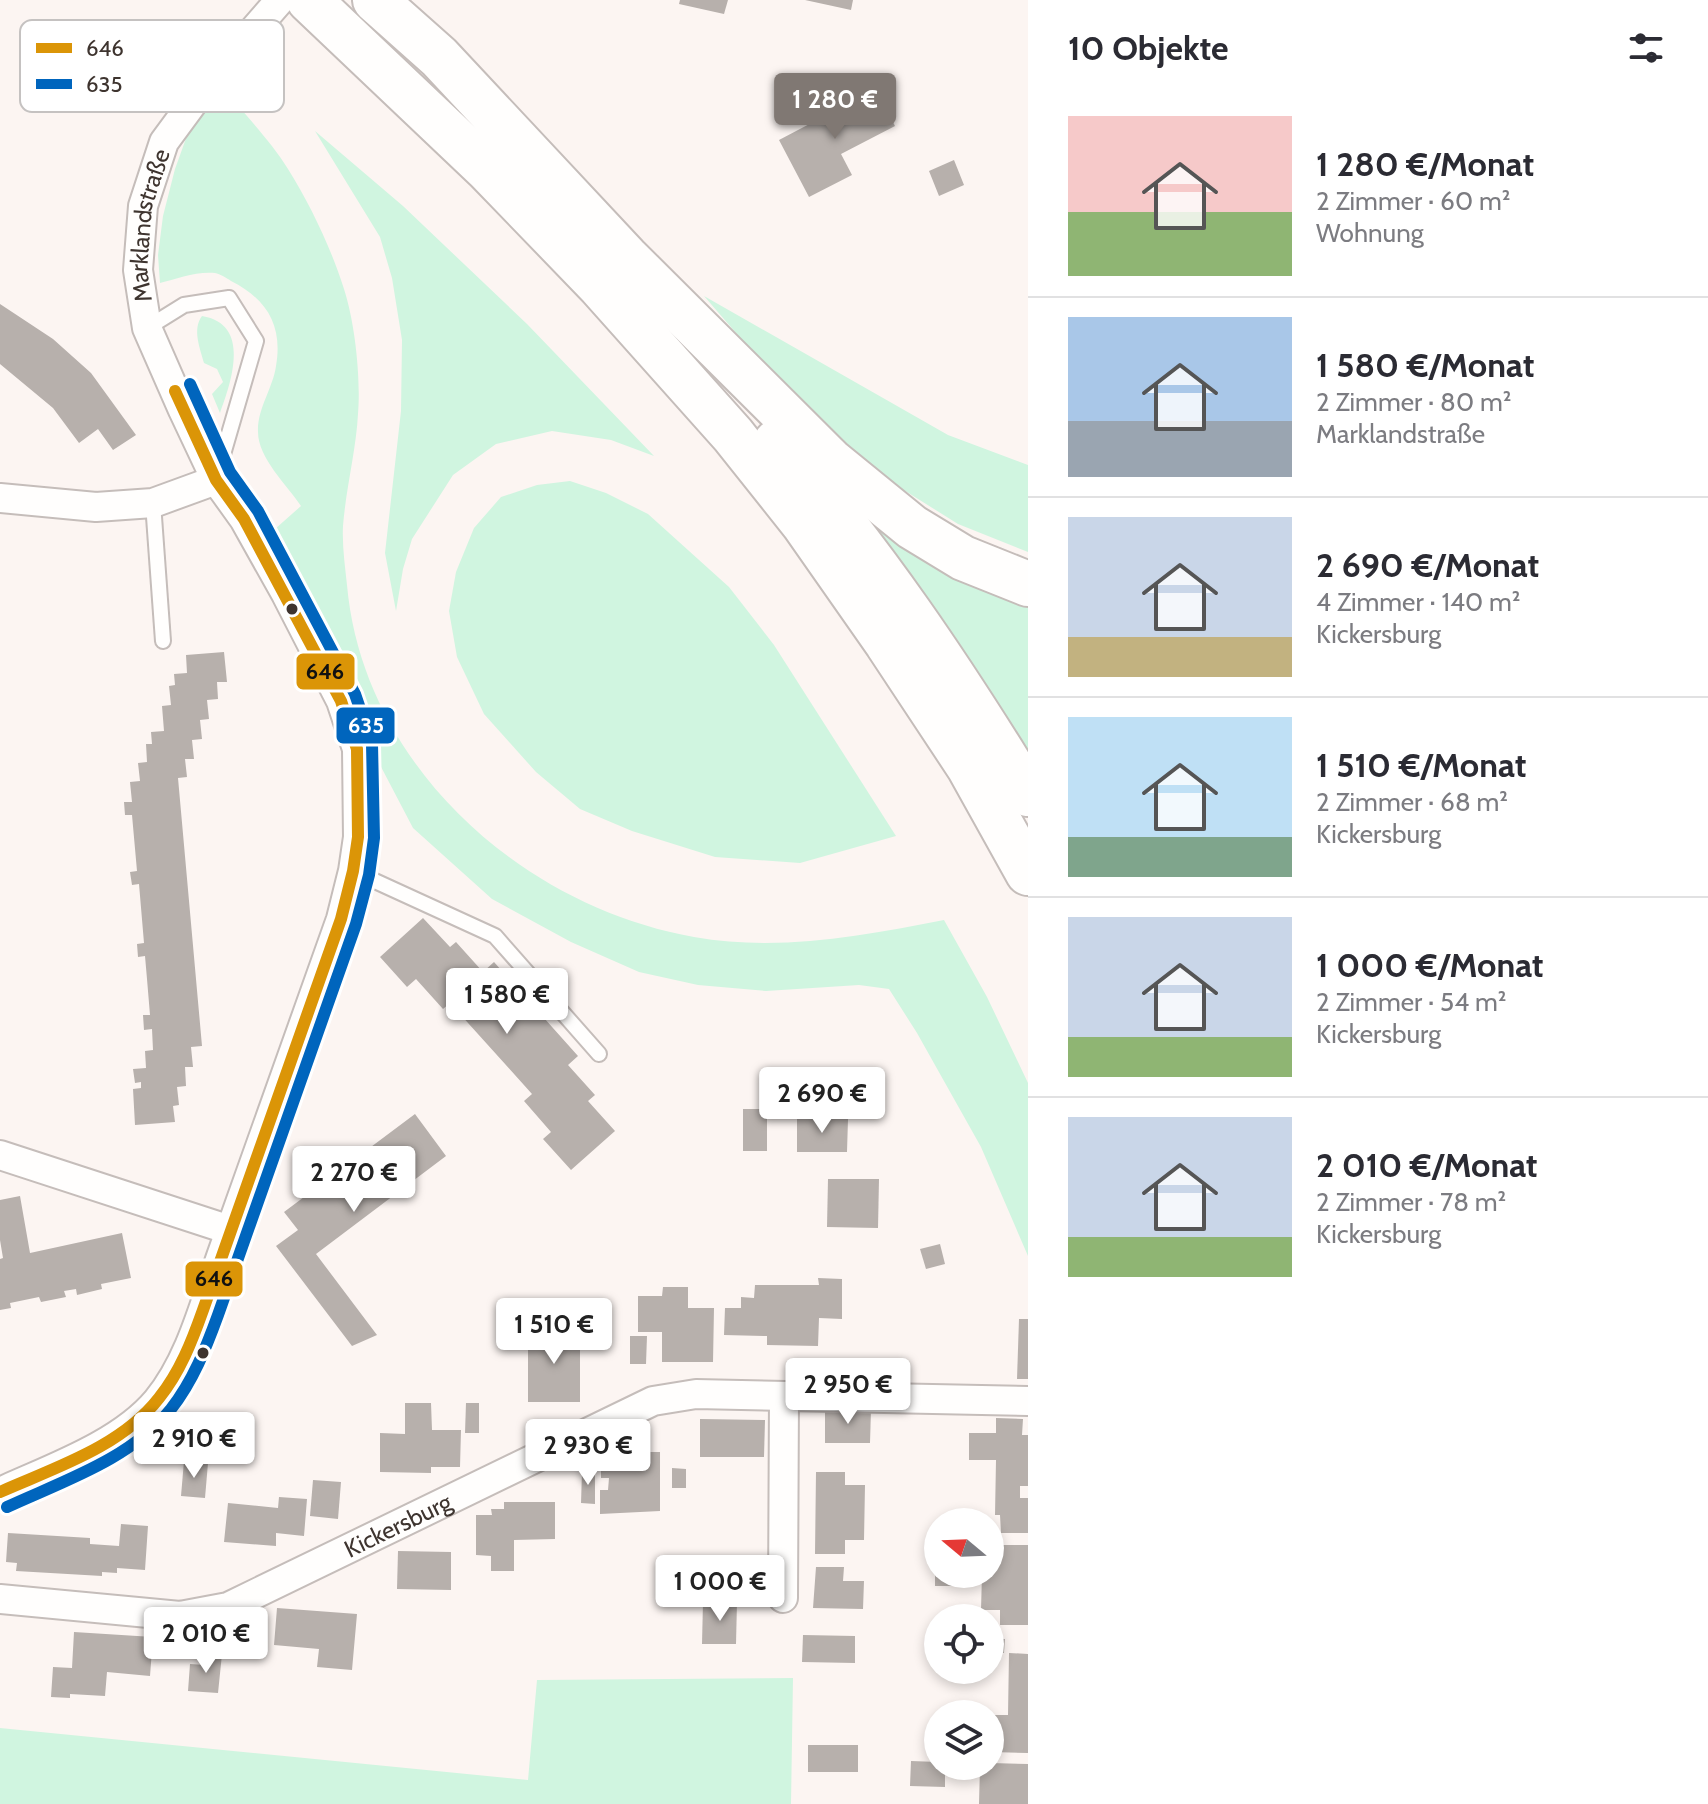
<!DOCTYPE html>
<html lang="de">
<meta charset="utf-8">
<style>
body{margin:0;font-family:Cabin,sans-serif;background:#f2f2f3;color:#2b2b33;height:100vh;display:flex;flex-direction:column;font-size:30px;white-space:nowrap}
*{box-sizing:border-box;margin:0}
p{font-size:26px;color:#7c7c81}
.icon{flex:none;width:44px;height:44px;fill:none;stroke:currentColor;stroke-width:2;stroke-linecap:round;stroke-linejoin:round}
.map{position:relative;flex:1;overflow:hidden}
.sheet{display:flex;flex-direction:column;background:#fff;width:680px}
.sheet>*{flex:none}
.needle{width:52px;rotate:289deg}
.tools{position:absolute;left:924px;top:1508px;display:grid;gap:16px}
.tools a{display:grid;place-items:center;width:80px;height:80px;border-radius:50%;background:#fff;box-shadow:0 4px 12px #0003;font-size:40px}
.price{position:absolute;translate:-50% -68px;padding:0 18px;border-radius:8px;background:#fff;color:#222;font-size:26px;line-height:52px;filter:drop-shadow(0 2px 4px #0008)}
.price::after{content:'';position:absolute;left:50%;top:48px;width:24px;height:18px;margin-left:-12px;background:inherit;clip-path:polygon(0 0,100% 0,50% 100%)}
.price.on{background:#807873;color:#fff}
ul{padding:0;list-style:none}
li{display:flex;align-items:center;gap:24px;height:200px;padding:0 40px}
li+li{border-top:2px solid #e1e1e2}
li span{display:grid;place-items:center;flex:none;width:224px;height:160px;border-radius:0px;color:#555}
li>.icon{margin-inline-start:auto}
span .icon{width:96px;height:96px;fill:#fffc;stroke-width:1}
li b{font-size:34px}
h2{display:flex;justify-content:space-between;align-items:center;height:96px;padding:0 40px;font-size:34px}
main{display:flex;flex:1;min-height:0}
.map>svg:first-child{display:block}
.green{fill:#d0f5e0}
.building{fill:#b7b0ac}
.lines{fill:none;stroke-linecap:round;stroke-linejoin:round}
.service-casing{stroke:#c5bdba;stroke-width:18}
.minor-casing{stroke:#c5bdba;stroke-width:32}
.motorway-casing{stroke:#c5bdba;stroke-width:48}
.service{stroke:#fffefd;stroke-width:14}
.minor{stroke:#fffefd;stroke-width:28}
.motorway{stroke:#fffefd;stroke-width:44}
.bus-1-casing{stroke:#fff;stroke-width:18}
.bus-2-casing{stroke:#fff;stroke-width:18}
.bus-1{stroke:#db9507;stroke-width:12}
.bus-2{stroke:#0065bd;stroke-width:12}
.bus-dot{fill:#3e342f;stroke:#fff;stroke-width:3}
.labels{text-anchor:middle;dominant-baseline:central;stroke-width:8;stroke-linejoin:round;paint-order:stroke}
.street-label{font-size:24px;fill:#3e342f;stroke:#fff}
.key{fill:#fff;stroke:#c5c2c1;stroke-width:2}
.key-label{font-size:22px;fill:#3e342f}
.line-badge{stroke:#fff;stroke-width:3}
.badge-label{font-size:22px;text-anchor:middle;font-weight:bold;fill:#fff}
.pale-badge-label{font-size:22px;text-anchor:middle;font-weight:bold;fill:#111}
</style>
<main>
<div class="map">
<svg width="1028" height="1804" viewBox="0 0 1028 1804">
<rect width="100%" height="100%" fill="#fcf5f2"/>
<g class="green">
<path d="M222,86C243,113 271,141 288,169C311,206 331,248 344,289C355,323 361,378 358,414C356,451 346,488 343,526C342,545 345,566 347,585C363,765 522,907 694,937C778,952 862,936 944,920L987,997L1028,1083V1256L981,1147L917,1033L889,989L859,985L766,991L698,985L639,972L571,942L492,899L413,828L379,763L352,681L275,529L301,506C287,485 258,458 258,432C257,409 273,388 276,366C283,326 267,299 231,281C227,278 220,274 215,273C197,271 176,279 160,283L158,255L163,216L175,169L193,119Z"/>
<path d="M315,131L403,206L527,324L654,456L611,440L552,431L496,444L453,475L412,539L403,569L396,611L385,553L401,411L402,340L392,278L380,237Z"/>
<path d="M704,296L948,435L1028,465V552L958,524L835,447Z"/>
<path d="M202,316C251,324 232,381 220,413L212,394L223,382L217,369L204,363C200,348 192,329 202,316Z"/>
<path d="M570,481L606,493L648,514L729,587L774,645L896,836L800,863L715,857L632,831L580,809L536,772L484,714L457,657L449,611L456,572L474,528L501,497L537,485Z"/>
<path d="M849,502L1028,600V759Z"/>
<path d="M793,1678L791,1804H0V1728L528,1780L537,1680Z"/>
</g>
<g class="building">
<path d="M680,0H728L724,14L679,4Z"/>
<path d="M805,0H853L851,10Z"/>
<path d="M876,89L895,126L841,154L852,175L809,197L779,140Z"/>
<path d="M954,160L964,185L939,196L929,171Z"/>
<path d="M0,304L53,339L91,373L136,435L113,450L98,429L79,443L53,408L0,364Z"/>
<path d="M224,652L227,682H217L218,699L207,700L209,719L200,720L202,739L192,740L194,759H185L187,777L178,778L202,1046L191,1047L193,1067H185L186,1086L177,1087L179,1105L173,1106L175,1122L135,1125L133,1089L141,1088V1082L135,1083L133,1069L146,1068L145,1051L153,1050L152,1029L144,1030L143,1015H150L147,979L145,956L138,957L137,944L144,943L139,884L132,885L130,872L137,871L132,815H125L124,802H132L130,782L140,781L138,763L147,762L146,744H152L151,732L164,731L162,706L171,705L169,686L175,685L174,674L187,673L186,655Z"/>
<path d="M423,918L450,947L456,942L483,972L494,962L578,1056L568,1065L595,1095L588,1101L615,1131L571,1170L543,1139L551,1132L524,1101L532,1094L450,1003L443,1009L416,979L407,987L380,957Z"/>
<rect x="743" y="1109" width="24" height="42"/>
<path d="M415,1114L446,1156L316,1254L377,1335L352,1346L276,1246L298,1230L284,1212Z"/>
<path d="M797,1119H848L847,1152H797Z"/>
<path d="M828,1179H879L878,1228L827,1227Z"/>
<path d="M20,1196L30,1253L122,1233L131,1278L101,1284L102,1289L77,1295L76,1289L64,1291L66,1297L41,1302L39,1297L10,1303L11,1308L0,1310V1259L3,1258L0,1240V1200Z"/>
<path d="M940,1244L945,1264L926,1269L920,1249Z"/>
<path d="M818,1278L842,1279V1319L819,1318L818,1346L767,1345V1336L724,1335L725,1308H741V1297L754,1298L755,1285H819Z"/>
<path d="M663,1287H688V1308H714L713,1362H662V1332H638V1296H662Z"/>
<path d="M1019,1319H1028V1379H1017Z"/>
<rect x="528" y="1331" width="52" height="71"/>
<path d="M630,1336H647L646,1364H630Z"/>
<path d="M405,1403H431L432,1430H461L460,1467H431V1473L380,1472V1433L405,1434Z"/>
<path d="M466,1403H479V1433H465Z"/>
<path d="M825,1409H871L870,1443H825Z"/>
<path d="M996,1418L1023,1419L1022,1435H1028V1486H1020V1498H1028V1533H1001L1000,1515H995L996,1460H969V1433H996Z"/>
<path d="M700,1419L765,1420L764,1457H700Z"/>
<path d="M609,1452H660V1511L600,1514V1490H608L609,1478H601V1459H609Z"/>
<path d="M184,1461L208,1463L205,1498L181,1496Z"/>
<path d="M672,1468L686,1469V1488H672Z"/>
<path d="M582,1471H595V1504L581,1503Z"/>
<path d="M816,1472H845V1485H865L864,1540H845V1554H815Z"/>
<path d="M313,1480L341,1482L338,1519L310,1516Z"/>
<path d="M279,1497L307,1499L304,1536L276,1533V1546L224,1542L228,1503L278,1508Z"/>
<path d="M504,1502H555V1539L514,1540V1571H491V1556L476,1555V1515H492L491,1509H504Z"/>
<path d="M121,1524L148,1526L145,1570L117,1568V1573L102,1572V1576L16,1571L17,1563L6,1562L8,1533L90,1538V1544L119,1546Z"/>
<path d="M990,1545H1028V1625H1000V1610H981L982,1574H990Z"/>
<path d="M398,1551L451,1552V1590L397,1589Z"/>
<path d="M816,1567H844L843,1581H864L863,1609L813,1608Z"/>
<rect x="935" y="1574" width="28" height="12"/>
<path d="M703,1602H737L736,1644H702Z"/>
<path d="M277,1608L357,1614L352,1670L317,1667L319,1649L274,1645Z"/>
<path d="M74,1632L153,1637L150,1676L107,1672L105,1696L70,1694V1698L51,1697L53,1667L72,1668Z"/>
<path d="M803,1635L855,1636V1663L802,1662Z"/>
<path d="M990,1638L1005,1639L1004,1653H990Z"/>
<path d="M206,1653L222,1654L218,1693L188,1691L190,1664L205,1665Z"/>
<path d="M1009,1653L1028,1654V1753L992,1752L990,1715H1008Z"/>
<rect x="808" y="1745" width="50" height="27"/>
<path d="M911,1761L938,1762V1766H945V1787L910,1786Z"/>
<path d="M990,1763L1028,1764V1804H979L980,1766H990Z"/>
</g>
<g class="lines">
<g class="service-casing">
<g id="service">
<path d="M147,328L184,305L229,298L256,341L217,475"/>
<path d="M153,503L163,641"/>
<path d="M353,871L495,936L599,1054"/>
</g>
</g>
<g class="minor-casing">
<g id="minor">
<path d="M0,498L96,507L153,503L216,480"/>
<path d="M0,1155L230,1230"/>
<path id="s1" d="M0,1492C50,1469 120,1445 157,1401C191,1360 205,1301 223,1251C263,1141 301,1030 341,919L353,871L358,837L357,749L341,701L286,594L244,519L216,480L183,410L147,328L138,270L143,206L164,142L206,85L280,0"/>
<path d="M783,1598L784,1396"/>
<path id="s2" d="M0,1599L180,1616L228,1607L653,1401L696,1394L1028,1401"/>
</g>
</g>
<g class="motorway-casing">
<g id="motorway">
<path d="M309,0L487,169L600,286L733,435L803,523L887,643L969,767L1028,873"/>
<path d="M375,0L439,57L626,257L831,461L912,527L963,558L1028,584"/>
<path d="M776,442C872,550 953,672 1028,794"/>
</g>
</g>
<use href="#service" class="service"/>
<use href="#minor" class="minor"/>
<use href="#motorway" class="motorway"/>
<g class="bus-1-casing">
<path id="bus-1" d="M0,1492C54,1468 121,1447 159,1398C180,1372 192,1341 203,1310L341,919L353,871L358,837L357,749L341,701L244,519L216,480L175,391"/>
</g>
<g class="bus-2-casing">
<path id="bus-2" d="M7,1507C63,1481 131,1459 171,1409C193,1381 206,1348 218,1315L356,924L369,875L374,838L372,744L355,694L258,511L230,472L190,384"/>
</g>
<use href="#bus-1" class="bus-1"/>
<use href="#bus-2" class="bus-2"/>
</g>
<g class="bus-dot">
<circle cx="292" cy="609" r="7"/>
<circle cx="203" cy="1353" r="7"/>
</g>
<g class="labels">
<g class="street-label">
<text stroke="none"><textPath href="#s1" startOffset="1448">Marklandstraße</textPath></text>
<text stroke="none"><textPath href="#s2" startOffset="418">Kickersburg</textPath></text>
</g>
</g>
<rect x="20" y="20" width="264" height="92" rx="12" class="key"/>
<rect x="36" y="43" width="36" height="10" fill="#db9507"/>
<rect x="36" y="79" width="36" height="10" fill="#0065bd"/>
<g class="key-label">
<text x="86" y="56">646</text>
<text x="86" y="92">635</text>
</g>
<g class="line-badge">
<rect x="295" y="652" width="61" height="39" rx="8" fill="#db9507"/>
<rect x="335" y="706" width="61" height="39" rx="8" fill="#0065bd"/>
<rect x="184" y="1260" width="60" height="38" rx="8" fill="#db9507"/>
</g>
<g class="badge-label">
<text x="366" y="733">635</text>
</g>
<g class="pale-badge-label">
<text x="325" y="679">646</text>
<text x="214" y="1286">646</text>
</g>
</svg>
<div class="tools">
<a><svg class="needle" viewBox="-14 -14 28 28"><path d="M0-13l5 13h-10z" fill="#e53935"/><path d="M0 13l5-13h-10z" fill="#7c7c81"/></svg></a>
<a><svg class="icon" aria-label="locate" viewBox="0 0 24 24"><circle cx="12" cy="12" r="6"/><path d="M12 2v4M12 18v4M2 12h4M18 12h4"/></svg></a>
<a><svg class="icon" aria-label="layers" viewBox="0 0 24 24"><path d="M12 4l9 5-9 5-9-5zM3 14l9 5 9-5"/></svg></a>
</div>
<b class="price on" style="left:835px;top:141px">1 280 €</b>
<b class="price" style="left:507px;top:1036px">1 580 €</b>
<b class="price" style="left:822px;top:1135px">2 690 €</b>
<b class="price" style="left:354px;top:1214px">2 270 €</b>
<b class="price" style="left:554px;top:1366px">1 510 €</b>
<b class="price" style="left:848px;top:1426px">2 950 €</b>
<b class="price" style="left:194px;top:1480px">2 910 €</b>
<b class="price" style="left:588px;top:1487px">2 930 €</b>
<b class="price" style="left:720px;top:1623px">1 000 €</b>
<b class="price" style="left:206px;top:1675px">2 010 €</b>
</div>
<section class="sheet">
<h2>10 Objekte<svg class="icon" aria-label="filters" viewBox="0 0 24 24"><path d="M4 7h16M4 17h16"/><circle cx="9" cy="7" r="2"/><circle cx="15" cy="17" r="2"/></svg></h2>
<ul>
<li><span style="background:linear-gradient(#f6c9c9 60%,#8fb573 0)"><svg class="icon" aria-label="home" viewBox="0 0 24 24"><path d="M3 11l9-7 9 7M6 9v11h12V9"/></svg></span><div><b>1 280 €/Monat</b><p>2 Zimmer · 60 m²</p><p>Wohnung</p></div></li>
<li><span style="background:linear-gradient(#a9c7e8 65%,#9aa5b1 0)"><svg class="icon" aria-label="home" viewBox="0 0 24 24"><path d="M3 11l9-7 9 7M6 9v11h12V9"/></svg></span><div><b>1 580 €/Monat</b><p>2 Zimmer · 80 m²</p><p>Marklandstraße</p></div></li>
<li><span style="background:linear-gradient(#c9d6e8 75%,#c2b280 0)"><svg class="icon" aria-label="home" viewBox="0 0 24 24"><path d="M3 11l9-7 9 7M6 9v11h12V9"/></svg></span><div><b>2 690 €/Monat</b><p>4 Zimmer · 140 m²</p><p>Kickersburg</p></div></li>
<li><span style="background:linear-gradient(#bfe0f5 75%,#7fa58c 0)"><svg class="icon" aria-label="home" viewBox="0 0 24 24"><path d="M3 11l9-7 9 7M6 9v11h12V9"/></svg></span><div><b>1 510 €/Monat</b><p>2 Zimmer · 68 m²</p><p>Kickersburg</p></div></li>
<li><span style="background:linear-gradient(#c9d6e8 75%,#8fb573 0)"><svg class="icon" aria-label="home" viewBox="0 0 24 24"><path d="M3 11l9-7 9 7M6 9v11h12V9"/></svg></span><div><b>1 000 €/Monat</b><p>2 Zimmer · 54 m²</p><p>Kickersburg</p></div></li>
<li><span style="background:linear-gradient(#c9d6e8 75%,#8fb573 0)"><svg class="icon" aria-label="home" viewBox="0 0 24 24"><path d="M3 11l9-7 9 7M6 9v11h12V9"/></svg></span><div><b>2 010 €/Monat</b><p>2 Zimmer · 78 m²</p><p>Kickersburg</p></div></li>
</ul>
</section>
</main>
